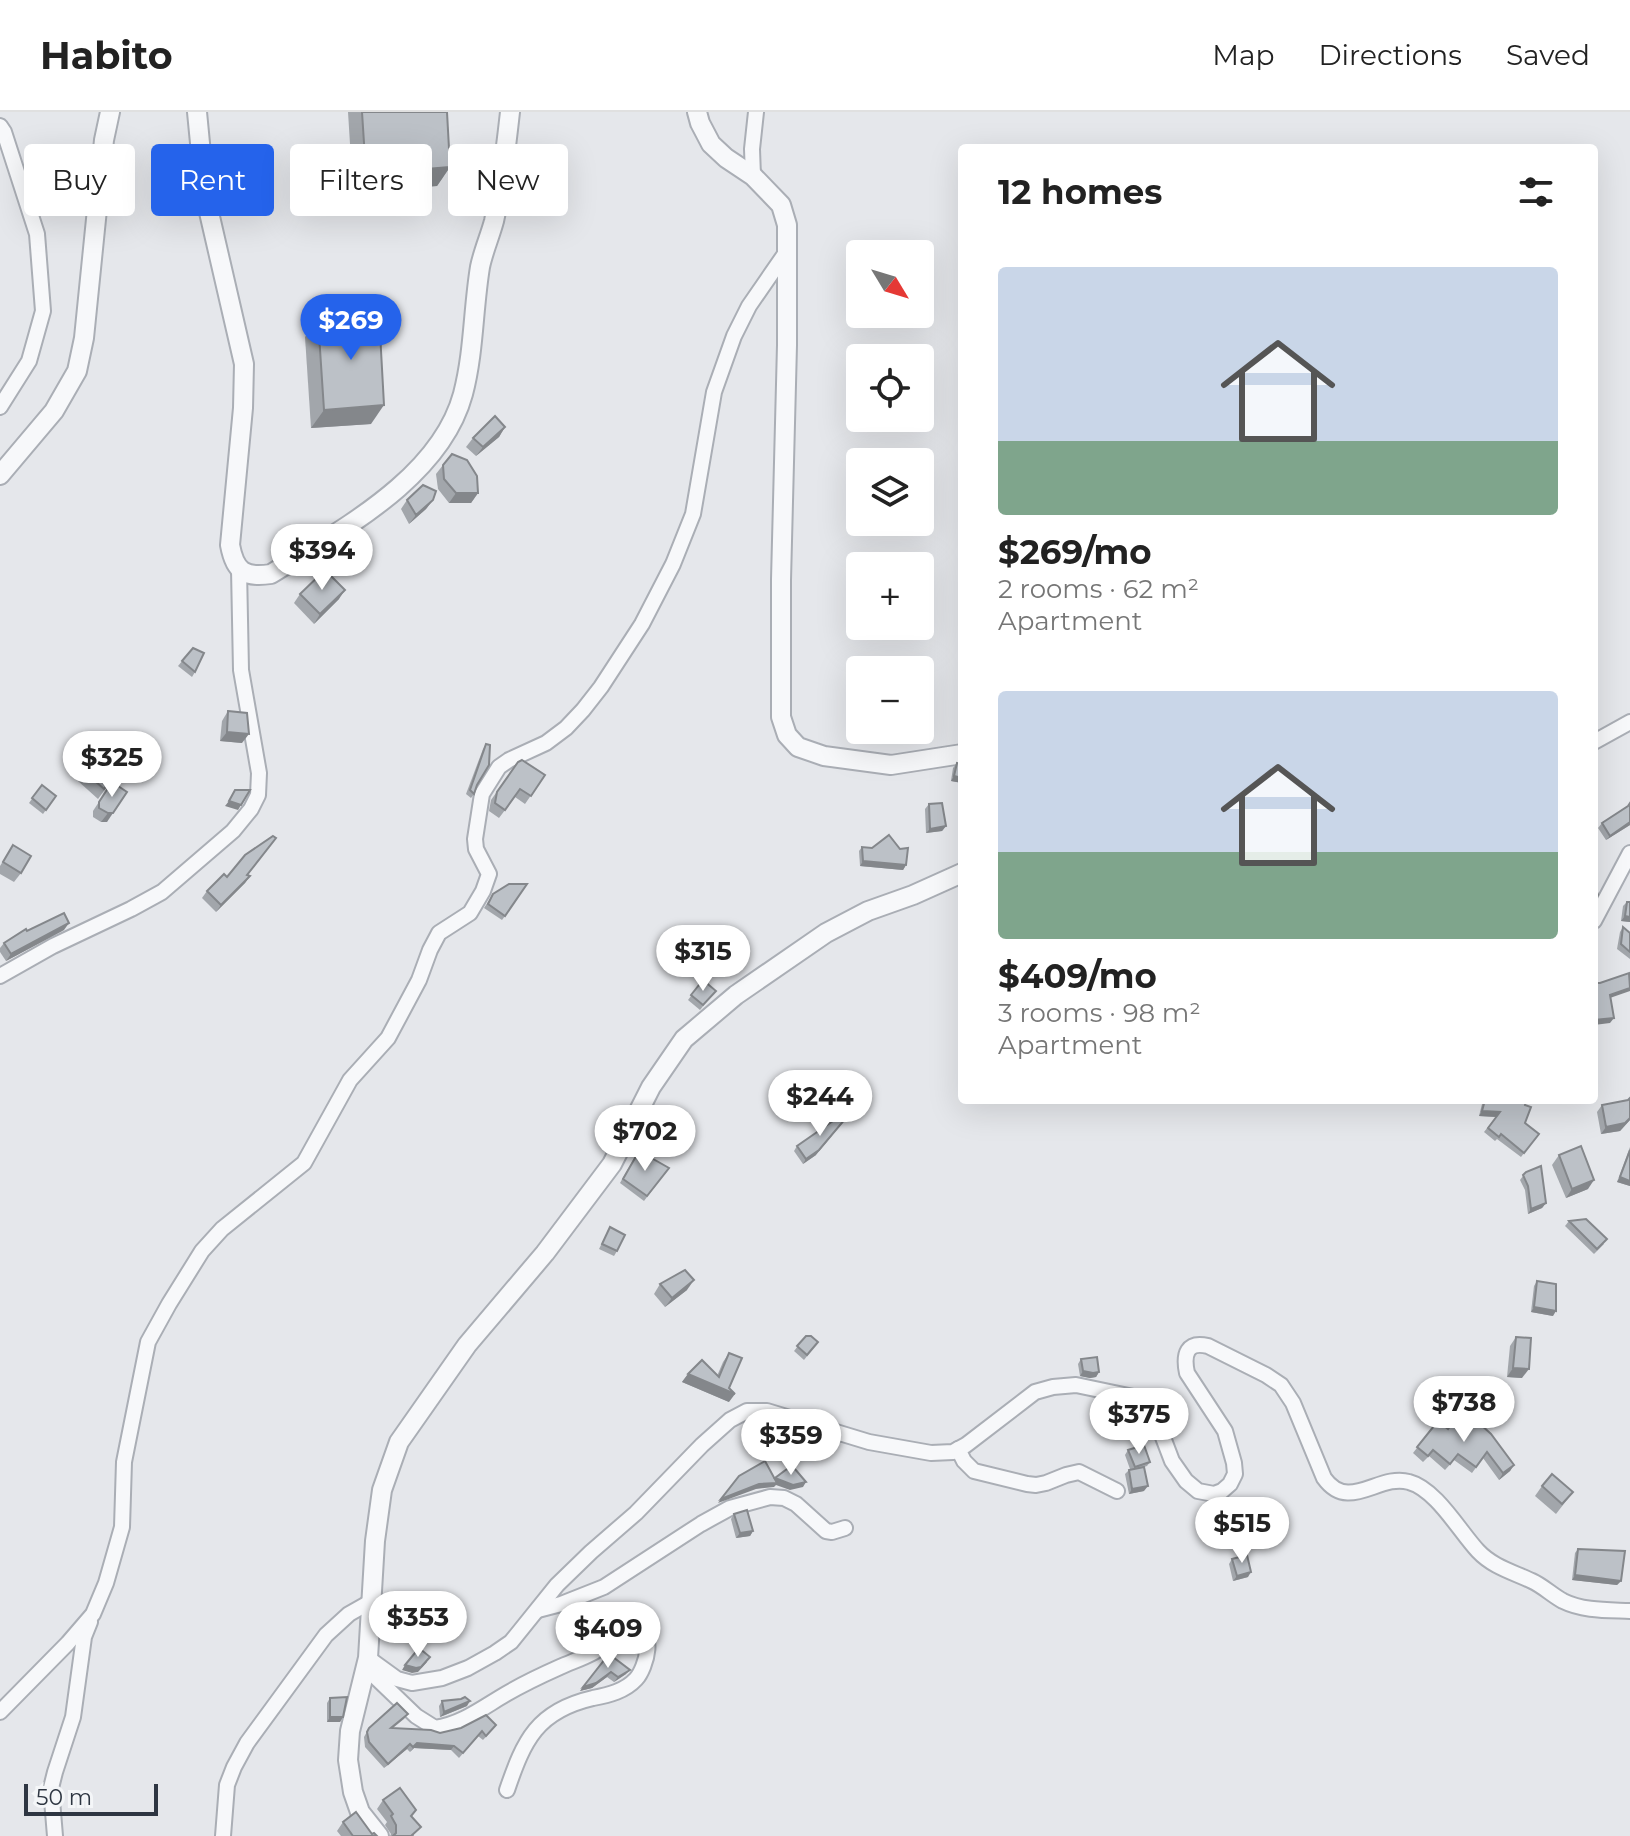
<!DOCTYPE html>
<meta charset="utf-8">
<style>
body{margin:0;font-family:Montserrat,sans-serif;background:#f2f2f2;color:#222;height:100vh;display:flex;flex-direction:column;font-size:30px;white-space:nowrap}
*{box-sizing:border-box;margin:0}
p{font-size:26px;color:#767676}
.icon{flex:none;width:44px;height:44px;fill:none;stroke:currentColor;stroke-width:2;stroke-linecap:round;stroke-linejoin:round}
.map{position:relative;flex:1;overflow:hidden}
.side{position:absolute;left:958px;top:32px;width:640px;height:960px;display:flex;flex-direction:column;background:#fff;border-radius:8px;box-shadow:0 8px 32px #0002}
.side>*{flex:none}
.hud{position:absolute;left:24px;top:32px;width:760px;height:72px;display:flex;gap:16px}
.needle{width:52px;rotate:128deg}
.controls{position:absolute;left:846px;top:128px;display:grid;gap:16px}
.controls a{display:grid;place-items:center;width:88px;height:88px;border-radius:8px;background:#fff;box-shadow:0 8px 32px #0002;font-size:40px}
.scale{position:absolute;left:24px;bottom:20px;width:134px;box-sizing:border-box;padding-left:8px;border:4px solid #2e3642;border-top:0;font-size:22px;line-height:28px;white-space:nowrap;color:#2e3642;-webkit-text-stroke:6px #f4f6f8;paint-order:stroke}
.price{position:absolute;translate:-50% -68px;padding:0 18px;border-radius:28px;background:#fff;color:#222;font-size:26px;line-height:52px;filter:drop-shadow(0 2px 4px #0008)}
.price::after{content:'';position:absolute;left:50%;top:48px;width:24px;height:18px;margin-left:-12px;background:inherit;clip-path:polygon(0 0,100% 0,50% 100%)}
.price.on{background:#2563eb;color:#fff}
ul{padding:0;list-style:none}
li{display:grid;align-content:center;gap:16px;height:424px;padding:0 40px}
li span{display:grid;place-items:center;height:248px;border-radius:8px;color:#555}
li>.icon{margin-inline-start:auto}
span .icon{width:144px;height:144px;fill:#fffc;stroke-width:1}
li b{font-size:34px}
h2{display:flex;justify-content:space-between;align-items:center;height:96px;padding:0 40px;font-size:34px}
.pill{padding:0 28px;border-radius:8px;background:#fff;box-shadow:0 8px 32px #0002;font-size:28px;line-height:72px}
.pill.on{background:#2563eb;color:#fff}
header{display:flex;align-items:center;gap:48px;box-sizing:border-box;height:112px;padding:0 40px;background:#fff;border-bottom:2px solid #e0e0e0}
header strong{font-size:38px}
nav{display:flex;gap:44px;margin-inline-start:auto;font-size:28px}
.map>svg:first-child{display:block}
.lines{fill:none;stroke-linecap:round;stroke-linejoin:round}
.minor-casing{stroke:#aaaeb5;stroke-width:18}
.tertiary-casing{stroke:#aaaeb5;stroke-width:22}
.minor{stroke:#f7f8fa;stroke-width:14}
.tertiary{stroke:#f7f8fa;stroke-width:18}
.wall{fill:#a2a6ab}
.shaded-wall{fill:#84878b}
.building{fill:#bcc1c7;stroke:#84878b;stroke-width:2}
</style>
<header>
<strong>Habito</strong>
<nav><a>Map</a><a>Directions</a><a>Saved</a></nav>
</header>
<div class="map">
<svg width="1630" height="1724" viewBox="0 0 1630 1724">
<rect width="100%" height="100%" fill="#e5e7eb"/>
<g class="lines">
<g class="minor-casing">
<g id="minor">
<path d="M0,14L4,20L37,122L43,199L29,249L0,295"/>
<path d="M753,64L752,37L756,0"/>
<path d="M1594,630L1630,610"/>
<path d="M1594,809L1630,741"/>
<path d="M0,864L53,834L131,797L162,780L233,719L251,697L258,683L259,661L241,558L239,457"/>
<path d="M958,1337L964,1349L974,1359L1027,1372L1036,1373L1046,1371L1066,1363L1079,1360L1117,1379"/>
<path d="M538,1498L561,1492L604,1475L701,1412L730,1396L770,1385L784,1386L796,1392L826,1419L832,1420L845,1416"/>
<path d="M368,1546L397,1567L412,1571L442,1566L468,1556L495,1541L511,1530L557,1473L591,1440L636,1401L702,1333L730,1308L747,1299H767L869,1330L931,1341L953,1340L966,1333L1035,1280L1053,1275L1076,1273L1143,1287L1153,1299L1172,1349L1186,1369L1198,1379L1214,1382L1222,1379L1230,1372L1235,1362L1234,1351L1225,1319L1187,1261C1183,1242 1187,1229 1208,1234L1266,1263L1281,1273L1293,1291L1324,1366C1349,1401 1379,1361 1409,1370C1436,1377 1460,1420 1478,1439C1493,1455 1513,1460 1532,1469C1543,1474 1552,1483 1563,1489C1583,1499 1608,1498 1630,1499"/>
<path d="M366,1556L416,1604L435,1616C462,1612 482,1596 506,1582C523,1572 542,1563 560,1555C571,1550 583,1546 594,1540C605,1534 618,1522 631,1520C658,1515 646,1556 636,1567C625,1579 609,1583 593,1586C537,1599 524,1628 507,1678"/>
<path d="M0,1600L68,1531L93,1502L106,1471L122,1415L124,1350L148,1230L169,1192L202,1139L222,1117L304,1051L350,968L388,926L419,868L430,838L439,821L470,801L483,779L489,762L476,737L475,727L482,682L499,655L509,648L546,631L566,616L583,598L601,575L642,512L673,452L693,402L714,280L734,224L749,194L787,139"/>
<path d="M55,1724L51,1676L55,1660L73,1605L84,1525L90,1510"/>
<path d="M223,1724L227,1673L234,1655L247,1631L326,1523L349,1502L372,1489"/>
</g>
</g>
<g class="tertiary-casing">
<g id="tertiary">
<path d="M197,0L205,83L244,252L243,296L230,433C235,460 245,466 271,462C340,418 440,367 463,282C474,240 473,198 480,155C483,140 490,124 494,109C502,73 506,36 510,0"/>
<path d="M697,0L700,11L711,32L726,46L753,64L781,93L787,113V233L781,468V605L787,623L798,635L824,644L891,653L962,642"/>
<path d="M0,363L54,299L77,259L84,226L104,28L110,0"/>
<path d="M379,1724L360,1700L353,1680L348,1648L350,1619L368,1546L375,1429L382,1378L399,1330L467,1233L545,1141L612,1052L651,975L684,927L736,883L826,821L868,799L913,783L962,761"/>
</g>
</g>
<use href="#minor" class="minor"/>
<use href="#tertiary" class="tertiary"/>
</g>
<g class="wall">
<path d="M348,0H447L450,55L437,74L353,80Z"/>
<path d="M318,207L371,312L311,316L305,225Z"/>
<path d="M505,315L499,325L476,344L466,335L473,326Z"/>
<path d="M443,353L478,381L471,391H449L438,377L436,362Z"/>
<path d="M407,388H433L426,397L409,412L401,397Z"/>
<path d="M300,482L339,487L314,512L294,491Z"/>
<path d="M193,536L195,560L192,565L178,554Z"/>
<path d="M228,599L242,631L220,629L222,609Z"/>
<path d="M486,632L474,682L471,686L466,682L483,637Z"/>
<path d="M94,647L114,665L98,687L78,669Z"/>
<path d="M518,650L545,663L525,692L515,685L499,706L489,699L491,688Z"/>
<path d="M957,651L962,671L951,669L953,656Z"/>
<path d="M112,670L107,710H101L93,705V699Z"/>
<path d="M42,673L56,684L43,702L29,691Z"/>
<path d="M1630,691V713L1606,728L1598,716L1602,711L1628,694Z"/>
<path d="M929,692L946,714L942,719L926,721L925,697Z"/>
<path d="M13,733L21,761L14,770L0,762V754Z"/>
<path d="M862,735L872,736L906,753L903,758L860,754L859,739Z"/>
<path d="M248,763L250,764L245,771L216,800L202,786L207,779L227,765Z"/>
<path d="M490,787L505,804L502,808L484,796Z"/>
<path d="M1627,790L1630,810L1621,809L1623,794Z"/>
<path d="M1623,815L1630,821V847L1617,837L1620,820Z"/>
<path d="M64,818L6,849L0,840V836L4,831Z"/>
<path d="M703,868L712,883L700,898L688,888Z"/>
<path d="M1630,986V1008L1620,1019L1601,1022L1597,1000L1602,993L1628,988Z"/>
<path d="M1483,988H1526L1525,1011L1539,1022L1521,1045L1497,1027L1495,1029L1484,1020L1496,1005L1479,1004Z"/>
<path d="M797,1034L816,1043L803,1052L794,1039Z"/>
<path d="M1630,1035V1074L1617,1070Z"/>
<path d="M636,1043L669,1056L644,1089L620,1071Z"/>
<path d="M1559,1043L1588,1077L1566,1086L1552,1053Z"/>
<path d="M1526,1060L1546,1091L1542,1096L1528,1102L1525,1078L1520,1068Z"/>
<path d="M1569,1109L1604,1132L1594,1142L1565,1114Z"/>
<path d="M610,1115L617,1139L614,1144L599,1137Z"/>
<path d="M1537,1169L1553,1204L1531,1200L1534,1174Z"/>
<path d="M660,1172L687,1178L665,1195L654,1182Z"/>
<path d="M806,1224L818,1230L804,1248L794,1239Z"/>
<path d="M1516,1225L1522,1266L1507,1265L1510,1234Z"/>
<path d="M729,1241V1290L682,1270L688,1262L717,1264L723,1250Z"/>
<path d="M1081,1247L1099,1260L1096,1265L1090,1266L1080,1264L1078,1252Z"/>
<path d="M1438,1309L1448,1317L1514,1353L1510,1359L1499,1368L1483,1346L1472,1361L1454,1348L1445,1358L1429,1344L1423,1350L1413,1341Z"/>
<path d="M1128,1338L1150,1350L1147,1354L1144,1355V1379L1129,1382L1125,1362L1130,1357L1125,1343Z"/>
<path d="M1542,1374L1573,1380L1556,1402L1535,1384Z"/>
<path d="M734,1402L753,1419L750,1424L736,1426L731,1407Z"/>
<path d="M1578,1437L1621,1469L1617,1473L1572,1468L1575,1441Z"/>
<path d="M1232,1447L1248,1465L1233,1469L1229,1452Z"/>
<path d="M609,1542L626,1562L614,1570L607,1565L592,1576L580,1579Z"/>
<path d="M330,1586L343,1605L340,1610H327V1591Z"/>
<path d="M442,1589L467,1594L440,1605L439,1594Z"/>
<path d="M408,1602L404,1607L393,1616L440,1621L493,1617L483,1628L478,1624L459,1646L451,1638L414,1636L410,1640L407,1637L384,1656L365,1635L364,1625L369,1616Z"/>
<path d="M383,1688L416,1698L412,1704L414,1724H390L391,1722L385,1713L387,1710L377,1697Z"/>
<path d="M343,1710L372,1722L377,1724H341L337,1719Z"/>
</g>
<g class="shaded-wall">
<path d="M450,55L437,74L353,80L366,62Z"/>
<path d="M384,293L371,312L311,316L324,298Z"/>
<path d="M505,315L499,325L476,344L483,335Z"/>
<path d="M456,381H478L471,391H449Z"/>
<path d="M433,388L426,397L409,412L416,403Z"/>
<path d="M345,478L339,487L314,512L320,502Z"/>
<path d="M227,620L249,622L242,631L220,629Z"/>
<path d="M954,664L962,666V671L951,669Z"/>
<path d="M229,689L241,693L238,698L225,694Z"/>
<path d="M108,701H113L107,710H101Z"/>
<path d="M1630,710V713L1606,728L1610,724Z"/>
<path d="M946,714L942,719L926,721L930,717Z"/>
<path d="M863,749L906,753L903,758L860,754Z"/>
<path d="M250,764L245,771L216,800L221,793Z"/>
<path d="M1625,804L1630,805V810L1621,809Z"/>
<path d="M69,811L64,818L6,849L11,842Z"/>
<path d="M1630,876V879L1607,887L1610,883Z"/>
<path d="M1614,906L1610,911L1594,913V908Z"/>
<path d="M1482,999L1500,1000L1497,1005L1479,1004Z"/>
<path d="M1630,1006V1008L1620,1019L1601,1022L1606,1015Z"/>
<path d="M843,1010L816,1043L803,1052L806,1047Z"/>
<path d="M1620,1065L1630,1069V1074L1617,1070Z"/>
<path d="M1594,1068L1588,1077L1566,1086L1572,1077Z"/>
<path d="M1546,1091L1542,1096L1528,1102L1531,1097Z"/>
<path d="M694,1168L687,1178L665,1195L672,1186Z"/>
<path d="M1534,1195L1556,1199L1553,1204L1531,1200Z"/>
<path d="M1513,1256L1529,1257L1522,1266L1507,1265Z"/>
<path d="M1083,1259L1099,1260L1096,1265L1090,1266L1080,1264Z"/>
<path d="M688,1262L735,1282L729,1290L682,1270Z"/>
<path d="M1514,1353L1510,1359L1499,1368L1503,1361Z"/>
<path d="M775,1366L806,1370L803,1375L790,1378L776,1373L774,1375L756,1377L718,1391L721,1387Z"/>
<path d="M1148,1374L1144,1379L1129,1382L1132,1377Z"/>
<path d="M753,1419L750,1424L736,1426L740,1421Z"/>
<path d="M1251,1460L1248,1465L1233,1469L1237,1464Z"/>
<path d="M1575,1463L1621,1469L1617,1473L1572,1468Z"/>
<path d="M427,1550L418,1560L412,1561L402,1558L405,1553Z"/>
<path d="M630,1558L626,1562L614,1570L618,1565Z"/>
<path d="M611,1560L607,1565L592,1576L580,1579L583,1575Z"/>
<path d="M470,1589L467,1594L440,1605L444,1600Z"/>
<path d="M330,1605H343L340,1610H327Z"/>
<path d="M417,1631L454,1634L451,1638L414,1636L410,1640Z"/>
<path d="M410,1632L407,1637L384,1656L388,1652Z"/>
</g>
<g class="building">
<path d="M362,0H447L450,55L366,62Z"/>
<path d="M379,202L384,293L324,298L318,207Z"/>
<path d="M495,304L505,315L483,335L473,326Z"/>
<path d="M452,342L467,348L477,364L478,381H456L444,367L443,353Z"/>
<path d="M423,373L436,379L433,388L416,403L407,388Z"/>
<path d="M325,458L345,478L320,502L300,482Z"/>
<path d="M193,536L204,541L195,560L182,549Z"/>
<path d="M228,599L247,601L249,622L227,620Z"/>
<path d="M486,632L490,633L489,653L477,673L474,682L470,678Z"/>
<path d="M94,647L114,665L104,677L85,660Z"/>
<path d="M522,648L545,663L531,684L520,677L505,698L495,691L497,680L518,650Z"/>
<path d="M957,651L962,652V666L954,664Z"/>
<path d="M112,670L127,680L113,701H108L99,696V690Z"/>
<path d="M42,673L56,684L46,698L32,686Z"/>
<path d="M235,678H250L241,693L229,689Z"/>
<path d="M942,691L946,714L930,717L929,692Z"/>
<path d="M1630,691V710L1610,724L1602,711L1628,694Z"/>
<path d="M889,723L900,737L908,736L906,753L863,749L862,735L872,736Z"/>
<path d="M273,724L276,726L247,763L250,764L221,793L207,779L224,762L227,765L245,743Z"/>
<path d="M13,733L31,744L21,761L3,750Z"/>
<path d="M509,772H527L505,804L488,792L493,782Z"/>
<path d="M1595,774L1598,783L1594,790V775Z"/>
<path d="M1627,790H1630V805L1625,804Z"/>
<path d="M64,801L69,811L11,842L4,831L26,817L27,819Z"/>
<path d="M1623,815L1630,821V840L1621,832Z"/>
<path d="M1629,861L1630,876L1610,883L1614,906L1594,908V871H1600Z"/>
<path d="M703,868L716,879L703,893L691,883Z"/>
<path d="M1630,986V1006L1625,1011L1606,1015L1602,993L1628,988Z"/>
<path d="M1485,988H1526L1525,993L1531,995L1525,1011L1539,1022L1524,1041L1501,1022L1499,1025L1488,1016L1500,1000L1482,999Z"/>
<path d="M843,1002L846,1006L819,1038L806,1047L797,1034Z"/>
<path d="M1581,1034L1594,1068L1572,1077L1559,1043Z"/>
<path d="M1630,1038V1069L1620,1065Z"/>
<path d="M639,1039L669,1056L647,1084L623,1067Z"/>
<path d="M1541,1054L1546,1091L1531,1097L1528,1074L1523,1063L1526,1060Z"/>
<path d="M1586,1107L1607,1127L1597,1137L1569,1109Z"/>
<path d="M610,1115L625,1123L617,1139L602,1132Z"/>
<path d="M685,1158L694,1168L672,1186L660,1172Z"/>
<path d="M1537,1169L1556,1172V1199L1534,1195Z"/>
<path d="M806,1224H811L818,1230L807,1243L797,1234Z"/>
<path d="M1516,1225L1531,1226L1529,1257L1513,1256Z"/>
<path d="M729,1241L742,1246L729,1276L735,1282L688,1262L702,1248L719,1265Z"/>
<path d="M1097,1245L1099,1260L1093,1261L1083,1259L1081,1247Z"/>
<path d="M1459,1302L1475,1315L1479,1311L1491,1322L1514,1353L1503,1361L1487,1340L1476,1355L1458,1342L1450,1352L1433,1338L1428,1344L1417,1335L1438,1309L1448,1317Z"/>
<path d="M1144,1333L1150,1350L1135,1355L1128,1338Z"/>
<path d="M765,1349L777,1371L759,1372L721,1387L739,1364Z"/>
<path d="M1144,1355L1148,1374L1132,1377L1129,1358Z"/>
<path d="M787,1357H795L806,1370L793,1373L775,1366Z"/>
<path d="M1552,1362L1573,1380L1562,1392L1542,1374Z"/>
<path d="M747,1398L753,1419L740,1421L734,1402Z"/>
<path d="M1578,1437L1625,1439L1621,1469L1575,1463Z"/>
<path d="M1247,1443L1251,1460L1237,1464L1232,1447Z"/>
<path d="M419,1536L430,1545L421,1555L416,1556L405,1553Z"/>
<path d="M609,1542L630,1558L618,1565L611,1560L596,1571L583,1575Z"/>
<path d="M347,1585L343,1605H330V1586Z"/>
<path d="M465,1585L470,1589L444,1600L442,1589L461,1587Z"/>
<path d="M397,1591L408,1602L391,1616L431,1618L440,1621L461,1616L486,1603L496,1613L486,1624L482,1619L463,1641L454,1634L417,1631L413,1635L410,1632L388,1652L369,1630L367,1620L369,1616Z"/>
<path d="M400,1676L416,1698L411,1704L421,1715L411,1724H393L396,1721V1713L391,1704L393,1702L383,1688Z"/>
<path d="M356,1700L372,1722L374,1721L377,1724H353L343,1710Z"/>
</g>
</svg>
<div class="controls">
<a><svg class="needle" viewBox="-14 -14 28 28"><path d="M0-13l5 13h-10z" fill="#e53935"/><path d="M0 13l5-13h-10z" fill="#767676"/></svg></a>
<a><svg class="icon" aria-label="locate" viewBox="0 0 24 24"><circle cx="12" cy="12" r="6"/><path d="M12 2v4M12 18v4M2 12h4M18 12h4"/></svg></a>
<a><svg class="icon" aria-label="layers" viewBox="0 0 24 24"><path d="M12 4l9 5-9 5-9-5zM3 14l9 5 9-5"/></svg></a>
<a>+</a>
<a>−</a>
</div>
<div class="scale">50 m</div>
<b class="price on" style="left:351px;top:250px">$269</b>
<b class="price" style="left:322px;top:480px">$394</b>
<b class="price" style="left:112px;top:687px">$325</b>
<b class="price" style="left:703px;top:881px">$315</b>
<b class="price" style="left:820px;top:1026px">$244</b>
<b class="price" style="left:645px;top:1061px">$702</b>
<b class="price" style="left:1464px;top:1332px">$738</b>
<b class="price" style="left:1139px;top:1344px">$375</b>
<b class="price" style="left:791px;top:1365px">$359</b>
<b class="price" style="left:1242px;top:1453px">$515</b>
<b class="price" style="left:418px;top:1547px">$353</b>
<b class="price" style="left:608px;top:1558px">$409</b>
<div class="hud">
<a class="pill">Buy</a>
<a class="pill on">Rent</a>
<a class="pill">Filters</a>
<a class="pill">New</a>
</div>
<section class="side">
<h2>12 homes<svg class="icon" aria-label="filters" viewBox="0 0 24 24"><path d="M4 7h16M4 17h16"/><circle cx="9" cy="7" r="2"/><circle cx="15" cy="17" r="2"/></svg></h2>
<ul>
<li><span style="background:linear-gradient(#c9d6e8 70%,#7fa58c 0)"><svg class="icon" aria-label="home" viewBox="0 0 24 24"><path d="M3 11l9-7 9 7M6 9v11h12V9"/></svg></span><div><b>$269/mo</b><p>2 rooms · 62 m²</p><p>Apartment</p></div></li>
<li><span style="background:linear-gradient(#c9d6e8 65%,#7fa58c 0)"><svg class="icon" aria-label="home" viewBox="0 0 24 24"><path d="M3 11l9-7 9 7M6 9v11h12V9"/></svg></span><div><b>$409/mo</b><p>3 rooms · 98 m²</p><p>Apartment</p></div></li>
</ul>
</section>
</div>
